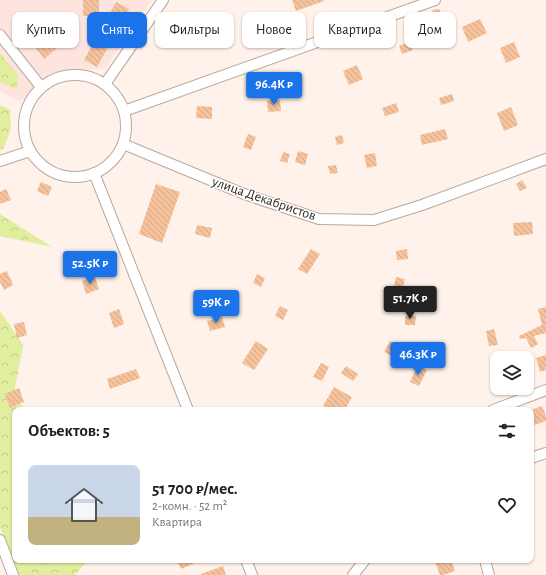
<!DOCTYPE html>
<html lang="ru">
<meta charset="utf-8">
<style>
body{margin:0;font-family:"Alegreya Sans",sans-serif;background:#f2f2f2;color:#222;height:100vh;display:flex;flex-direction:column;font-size:15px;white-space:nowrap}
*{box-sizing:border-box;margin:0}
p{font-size:13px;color:#767676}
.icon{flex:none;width:22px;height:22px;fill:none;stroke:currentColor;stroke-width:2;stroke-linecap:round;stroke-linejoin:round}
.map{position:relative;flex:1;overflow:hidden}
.details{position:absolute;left:12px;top:407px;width:522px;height:156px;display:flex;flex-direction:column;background:#fff;border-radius:8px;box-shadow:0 1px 3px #0004}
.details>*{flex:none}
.banner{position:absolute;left:12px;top:12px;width:522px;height:36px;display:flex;gap:8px}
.buttons{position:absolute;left:490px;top:351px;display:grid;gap:8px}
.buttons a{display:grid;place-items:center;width:44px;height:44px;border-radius:8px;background:#fff;box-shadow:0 1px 3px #0004;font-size:20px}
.price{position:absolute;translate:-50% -34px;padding:0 9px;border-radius:4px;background:#1a73e8;color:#fff;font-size:13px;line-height:26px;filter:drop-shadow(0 1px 2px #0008)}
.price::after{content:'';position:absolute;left:50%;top:24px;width:12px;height:9px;margin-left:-6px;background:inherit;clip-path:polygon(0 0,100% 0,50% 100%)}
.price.selected{background:#222;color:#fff}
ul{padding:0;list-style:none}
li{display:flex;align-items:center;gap:12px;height:100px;padding:0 16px}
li+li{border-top:1px solid #e0e0e0}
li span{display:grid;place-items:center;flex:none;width:112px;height:80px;border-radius:8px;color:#555}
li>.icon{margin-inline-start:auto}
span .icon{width:48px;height:48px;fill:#fffc;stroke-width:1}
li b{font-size:17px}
h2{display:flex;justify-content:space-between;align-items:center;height:48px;padding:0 16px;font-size:17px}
.chip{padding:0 14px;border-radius:8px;background:#fff;box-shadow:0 1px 3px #0004;font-size:14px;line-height:36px}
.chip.selected{background:#1a73e8;color:#fff}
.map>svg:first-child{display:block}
.medical{fill:#fee4df}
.forest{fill:url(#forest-crowns)}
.building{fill:url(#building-back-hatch)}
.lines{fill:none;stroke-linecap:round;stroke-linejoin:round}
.minor-casing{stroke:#baa89b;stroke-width:12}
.minor{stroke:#fff;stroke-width:10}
.labels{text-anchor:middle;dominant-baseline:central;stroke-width:3;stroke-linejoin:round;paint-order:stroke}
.street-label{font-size:14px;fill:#312a25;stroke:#fff}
</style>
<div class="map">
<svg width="546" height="575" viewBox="0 0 546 575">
<defs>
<pattern id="forest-crowns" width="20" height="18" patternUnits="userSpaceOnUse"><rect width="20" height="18" fill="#e0ee9e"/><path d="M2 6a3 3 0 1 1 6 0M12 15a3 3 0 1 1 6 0" fill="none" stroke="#c1cc88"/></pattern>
<pattern id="building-back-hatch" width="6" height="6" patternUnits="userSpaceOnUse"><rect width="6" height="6" fill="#f5c29b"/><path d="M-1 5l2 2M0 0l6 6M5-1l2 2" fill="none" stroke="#d2a785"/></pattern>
</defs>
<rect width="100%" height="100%" fill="#fef2ea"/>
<path class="medical" d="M0,0H152L105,69L76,70L47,78L20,101L0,91Z"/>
<g class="forest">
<path d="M0,53L18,75L17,89L0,82Z"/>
<path d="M0,105L10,110L11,129L3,149L0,150Z"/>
<path d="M0,214L52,247L0,236Z"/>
<path d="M0,311L23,345L13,399L28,410H15V560H88L75,575H18L0,527Z"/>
</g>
<g class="building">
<rect x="83" y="0" width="16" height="16"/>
<path d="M292,0H324V1L296,11Z"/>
<path d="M116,2L129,9L97,67L84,60Z"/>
<path d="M440,9L441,18L434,19L432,10Z"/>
<path d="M31,16L56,49L44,59L19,25Z"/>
<path d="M261,18L267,35L255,39L249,22Z"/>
<path d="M480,19L487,33L468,42L462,27Z"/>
<path d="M410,41L413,50L402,54L399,46Z"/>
<path d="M514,42L520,57L506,63L500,48Z"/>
<path d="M357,65L363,79L349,85L343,71Z"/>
<path d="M452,94L454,101L441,105L439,98Z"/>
<path d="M280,100L281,111L268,112L267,101Z"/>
<path d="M396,103L399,112L385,116L382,108Z"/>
<path d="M197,106L212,107V119L196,118Z"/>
<path d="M511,107L518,125L504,131L497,113Z"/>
<path d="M445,129L448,139L422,145L420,135Z"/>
<path d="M248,134L256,137L251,150L243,147Z"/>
<path d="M342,135L344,143L337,145L335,137Z"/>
<path d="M298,151L308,154L305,165L295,162Z"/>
<path d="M283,152L290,154L287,163L280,161Z"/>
<path d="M375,153L377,166L367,168L364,155Z"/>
<path d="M336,165L338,173L330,174L328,166Z"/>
<path d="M522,180L527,188L520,191L516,184Z"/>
<path d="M41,182L52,187L48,196L37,191Z"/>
<path d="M156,184L180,192L162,243L139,234Z"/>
<path d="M6,189L11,200L0,204V192Z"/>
<path d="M532,222L533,234L514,236L513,223Z"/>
<path d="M197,225L212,228L210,238L195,234Z"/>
<path d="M311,249L320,254L307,274L298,269Z"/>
<path d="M407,249L408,259L397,260L396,251Z"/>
<path d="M7,271L13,285L4,290L0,282V274Z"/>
<path d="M257,274L265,278L261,287L253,283Z"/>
<path d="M95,277L99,289L86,294L82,281Z"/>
<path d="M396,277L405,279L402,290L393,289Z"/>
<path d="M280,306L288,310L283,320L275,316Z"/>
<path d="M546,307V333L534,336L538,344L531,348L526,338L520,339L519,336L542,325L538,309Z"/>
<path d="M119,309L124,324L114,328L109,313Z"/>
<path d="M405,316H416L415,325H405Z"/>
<path d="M222,317L225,327L210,331L207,321Z"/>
<path d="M24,322L27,335L17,338L14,324Z"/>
<path d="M494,329L498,345L489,346L486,331Z"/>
<path d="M256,341L268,349L254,370L242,363Z"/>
<path d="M390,341L399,346L394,357L384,352Z"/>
<path d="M546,355V370L540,372L536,358Z"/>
<path d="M321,363L329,367L322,381L313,377Z"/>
<path d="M418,365L427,370L419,386L410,382Z"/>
<path d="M346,366L358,374L353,381L341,373Z"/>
<path d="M136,369L140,378L110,389L107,379Z"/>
<path d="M334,387L352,397L345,410H331L323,406Z"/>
<path d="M19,388L24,402L10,408L5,394Z"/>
<path d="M542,406L546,416V421L531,426V410Z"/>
<path d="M177,560H202L181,569Z"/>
<path d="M439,560H451L455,571L443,575H440L435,562Z"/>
<path d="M223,566L226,575H201V574Z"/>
</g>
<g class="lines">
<g class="minor-casing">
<g id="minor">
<path d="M0,35L41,87"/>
<circle cx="75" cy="126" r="51"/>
<path d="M105,84L163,0"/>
<path d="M124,111L435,0"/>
<path d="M123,144L244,194L319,219L374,220L422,205L546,159"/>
<path d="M0,161L30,151"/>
<path d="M94,173L188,410"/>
<path d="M493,410L546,390"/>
<path d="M531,458L546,453"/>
<path d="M0,540L13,575"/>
<path d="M246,560L252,575"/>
<path d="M485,560L489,575"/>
<path d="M353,575L365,560"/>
</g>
</g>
<use href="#minor" class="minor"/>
</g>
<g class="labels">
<g class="street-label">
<text transform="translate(264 199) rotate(19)">улица Декабристов</text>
</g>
</g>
</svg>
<div class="buttons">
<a><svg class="icon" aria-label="layers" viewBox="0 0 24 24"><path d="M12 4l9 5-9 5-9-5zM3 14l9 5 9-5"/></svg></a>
</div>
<b class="price" style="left:274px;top:106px">96.4K ₽</b>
<b class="price" style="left:90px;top:285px">52.5K ₽</b>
<b class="price selected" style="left:410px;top:320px">51.7K ₽</b>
<b class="price" style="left:216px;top:324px">59K ₽</b>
<b class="price" style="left:418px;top:376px">46.3K ₽</b>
<div class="banner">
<a class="chip">Купить</a>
<a class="chip selected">Снять</a>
<a class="chip">Фильтры</a>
<a class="chip">Новое</a>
<a class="chip">Квартира</a>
<a class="chip">Дом</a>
</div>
<section class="details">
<h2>Объектов: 5<svg class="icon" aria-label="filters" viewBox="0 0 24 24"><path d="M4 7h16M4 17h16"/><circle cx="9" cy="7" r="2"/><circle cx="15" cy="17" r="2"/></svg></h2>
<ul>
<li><span style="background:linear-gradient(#c9d6e8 65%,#c2b280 0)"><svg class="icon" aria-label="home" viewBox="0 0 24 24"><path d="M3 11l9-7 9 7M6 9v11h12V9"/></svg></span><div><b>51 700 ₽/мес.</b><p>2-комн. · 52 m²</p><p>Квартира</p></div><svg class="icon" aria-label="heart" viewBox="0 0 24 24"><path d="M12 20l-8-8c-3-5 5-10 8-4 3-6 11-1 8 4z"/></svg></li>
</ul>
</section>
</div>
